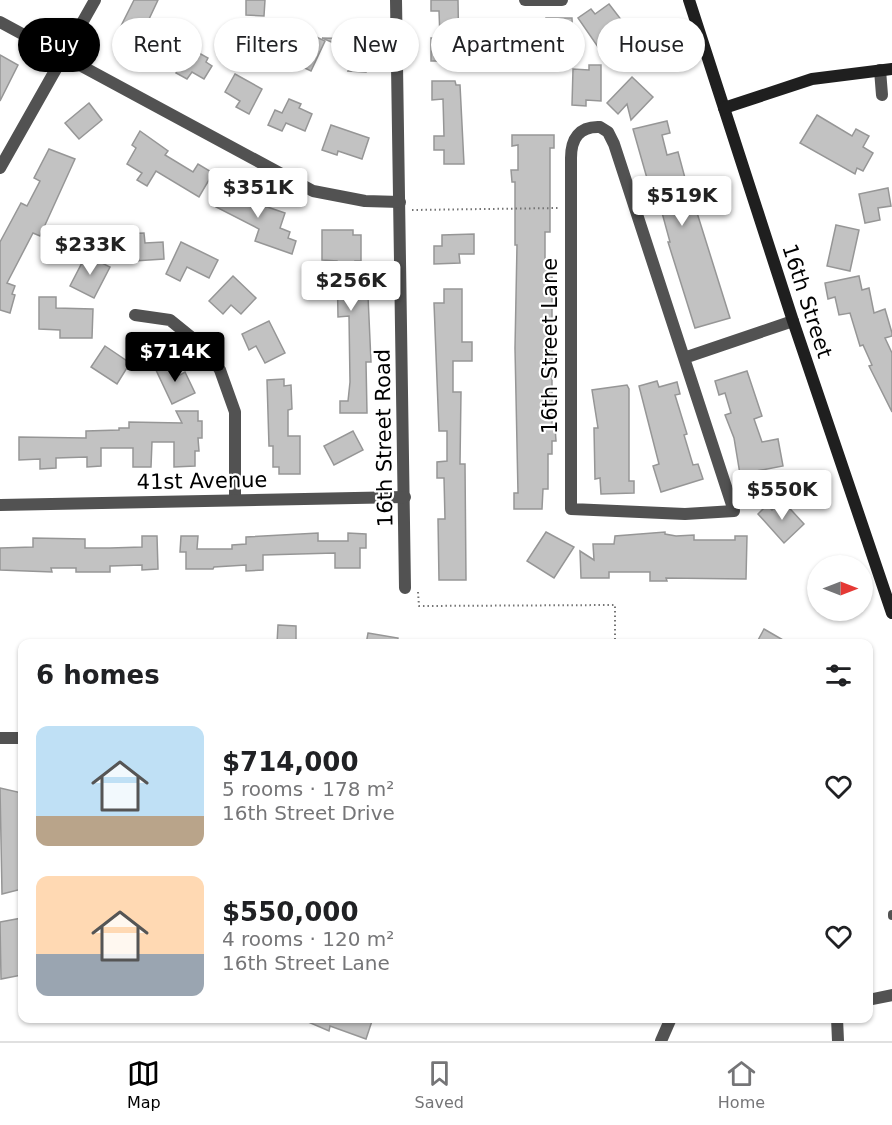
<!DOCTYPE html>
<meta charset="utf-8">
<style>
body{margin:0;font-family:"DejaVu Sans",sans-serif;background:#f2f2f2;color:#202124;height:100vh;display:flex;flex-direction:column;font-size:22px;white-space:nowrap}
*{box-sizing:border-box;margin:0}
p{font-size:20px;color:#757577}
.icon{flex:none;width:33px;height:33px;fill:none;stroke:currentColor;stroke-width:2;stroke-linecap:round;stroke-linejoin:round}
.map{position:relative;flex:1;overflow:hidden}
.panel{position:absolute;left:18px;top:639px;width:855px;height:384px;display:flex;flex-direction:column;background:#fff;border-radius:12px;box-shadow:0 2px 4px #0004}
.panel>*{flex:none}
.top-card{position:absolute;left:18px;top:18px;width:856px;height:54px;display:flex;gap:12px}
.needle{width:39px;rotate:90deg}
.tools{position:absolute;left:807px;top:555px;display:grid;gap:12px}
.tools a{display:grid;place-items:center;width:66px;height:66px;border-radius:50%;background:#fff;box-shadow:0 2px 4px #0004;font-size:30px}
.price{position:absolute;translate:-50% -51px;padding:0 14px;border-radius:6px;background:#fff;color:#222;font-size:20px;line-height:39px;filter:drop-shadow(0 2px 3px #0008)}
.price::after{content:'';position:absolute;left:50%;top:36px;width:18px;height:14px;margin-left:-9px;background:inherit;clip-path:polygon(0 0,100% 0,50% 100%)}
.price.current{background:#000;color:#fff}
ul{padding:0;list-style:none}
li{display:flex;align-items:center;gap:18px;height:150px;padding:0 18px}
li span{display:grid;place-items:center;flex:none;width:168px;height:120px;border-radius:12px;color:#555}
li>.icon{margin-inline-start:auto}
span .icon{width:72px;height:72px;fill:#fffc;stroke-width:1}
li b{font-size:26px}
h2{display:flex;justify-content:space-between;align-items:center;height:72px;padding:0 18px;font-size:26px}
.tag{padding:0 21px;border-radius:27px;background:#fff;box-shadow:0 2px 4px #0004;font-size:21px;line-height:54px}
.tag.current{background:#000;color:#fff}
.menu{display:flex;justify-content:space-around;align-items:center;height:84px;border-top:2px solid #e0e0e0;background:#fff;font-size:16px;color:#757577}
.menu a{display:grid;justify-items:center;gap:3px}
.menu .current{color:#000}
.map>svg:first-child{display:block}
.building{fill:#c2c2c2;stroke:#969696;stroke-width:1.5}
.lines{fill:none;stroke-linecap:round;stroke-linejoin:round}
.path{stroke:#747474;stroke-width:2;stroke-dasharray:1.5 3;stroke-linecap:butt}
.lane{stroke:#525252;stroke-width:8}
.street{stroke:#525252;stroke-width:12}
.secondary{stroke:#1f1f1f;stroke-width:12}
.labels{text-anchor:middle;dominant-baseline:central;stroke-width:4.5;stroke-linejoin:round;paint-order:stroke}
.street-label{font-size:21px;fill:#000;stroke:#fff}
</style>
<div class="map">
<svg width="892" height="1041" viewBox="0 0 892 1041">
<rect width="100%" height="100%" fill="#fff"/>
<g class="building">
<path d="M134,0H158L142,34L147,37L142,48L151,53L144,65L125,56L129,48L114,40Z"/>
<path d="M246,0H265L264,16L246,15Z"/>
<path d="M431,0H458L459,61H431V38H440L439,11H431Z"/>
<path d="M609,4L626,26L598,47L578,18L591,9L595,14Z"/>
<path d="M546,18H572L573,48H533V31H546Z"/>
<path d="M310,34L325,41L311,71L296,64Z"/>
<path d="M322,38L367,39L366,72L348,71L355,52Z"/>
<path d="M190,48L208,58L206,62L212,66L204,79L192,72L187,79L176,73Z"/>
<path d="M0,55L18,65L0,101Z"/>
<path d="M589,65H601V101L586,100V106L572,105L573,69L589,70Z"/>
<path d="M235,74L262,89L249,114L236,107L240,101L225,92Z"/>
<path d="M632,77L653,97L631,120L627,104L618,114L607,103Z"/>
<path d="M432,81H455L456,85H460L464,164H444V150H434V136H444L443,99L432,100Z"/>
<path d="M289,99L301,104L299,108L312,114L305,131L286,123L282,131L268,125L275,110L282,113Z"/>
<path d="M89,103L102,120L79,139L65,123Z"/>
<path d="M817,115L852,136L856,129L869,136L863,147L873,153L863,171L857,168L855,174L800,143Z"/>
<path d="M667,121L670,133L662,135L667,155L678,152L685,178L679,180L684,202L693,200L730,318L695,328L668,242H670L661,209L656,210L633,129Z"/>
<path d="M331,125L369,138L362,159L338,151L337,155L322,150Z"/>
<path d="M140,131L168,151L165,155L193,172L198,164L213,173L199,197L156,171L147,186L137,180L142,173L127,164L136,148L132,145Z"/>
<path d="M512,135H554V148H550V232H545V265H552V426H555L556,441H552V454H548V489H543L542,509H514V493H518L515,348L517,245H515V182H512L511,170H518V145L512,146Z"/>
<path d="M49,149L75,159L40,236L33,233L7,283L15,286L12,294L15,295L10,313L0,310V242L21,203L27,206L40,181L34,178Z"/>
<path d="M244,188L257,195L253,202L285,213L280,228L290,232L288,238L296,241L292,254L255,241L259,229L216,207L225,189L240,196Z"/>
<path d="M888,188L891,206L878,208L880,220L865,223L859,194Z"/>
<path d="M836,225L859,230L850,271L827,266Z"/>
<path d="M322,230H353V235H361V261H355V288H360V297L368,296L371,362H366L367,413H340V401H348L350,382L349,316L338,317L337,261L322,260Z"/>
<path d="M144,233L145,243L163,242L164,259L119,262L118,234Z"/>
<path d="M474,234V254H459L460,263L434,264V246H442V235Z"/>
<path d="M181,242L218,260L209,278L187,267L180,281L166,274Z"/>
<path d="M86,255L110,267L94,298L70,286Z"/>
<path d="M233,276L256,298L241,314L231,305L223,314L209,301Z"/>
<path d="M859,276L862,290L869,288L874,313L885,309L892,333V336L885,338L892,353V412L869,366L872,365L863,345L860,346L850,313L839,315L835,297L828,299L825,283Z"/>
<path d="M444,289H462V342H472V361H453V392H461L460,464H465L466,580H439L438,519H445L444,478H437V462L447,461V431H439L434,303H444Z"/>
<path d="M39,297H56V308L93,309L92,338H60V330L39,329Z"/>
<path d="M269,321L285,353L265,363L256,346L249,350L242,334Z"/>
<path d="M105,346L130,363L117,384L91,367Z"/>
<path d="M173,362L180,375L185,372L195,393L172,404L156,370Z"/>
<path d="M747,371L762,416L754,419L762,442L778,439L783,466L740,474L734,438L725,415L731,413L725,393L719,395L715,381Z"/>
<path d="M284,379V386L291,385L292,409L288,410V436H300V474H279V467H273V446H269L267,380Z"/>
<path d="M657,381L659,387L677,382L680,394L675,395L687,434L684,435L693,465L698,464L703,479L661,492L653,466L659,464L639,386Z"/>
<path d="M627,385L629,389V481H634V493L601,494L600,478L595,479L594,428H598L592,390Z"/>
<path d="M176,411H198V421H202V438H198L199,451H195V466L174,467V442H152L151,467H133V448H101V466L87,467V457L56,458V468L40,469V459L19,460V437L86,438V431L119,430V428H129V422L182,423Z"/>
<path d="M353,431L363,450L334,465L324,446Z"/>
<path d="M782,500L804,524L784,543L758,514L767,505L772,510Z"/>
<path d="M546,532L574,547L554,578L527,561Z"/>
<path d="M665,532V534L676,536L694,535V540H735V536H747L746,579L666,578L667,581H650V572H609V578H581L580,551L594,560L593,544H614L615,536Z"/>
<path d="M318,533V541H348V533L366,534V548H360V568H335V553L263,555V570L246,571V565L214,567L213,569H186V552H180L181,536H198L197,549H232V545L246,544V537Z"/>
<path d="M142,536H157L158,569L142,570V565L110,566V572H76V568H51L52,572L0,570V548L33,547V538L85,539V548H110L142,547Z"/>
<path d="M278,625L296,626V644H277Z"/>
<path d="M764,629L790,644H756Z"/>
<path d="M368,633L398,638L397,644H366Z"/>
<path d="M0,788L22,793V889L2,894Z"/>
<path d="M22,918V961L20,962L22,975L1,979L0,922Z"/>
<path d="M299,1018H373L366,1039L330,1026L329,1031Z"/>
</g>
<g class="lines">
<g class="path">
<path d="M412,210L559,208"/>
<path d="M418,592L419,606L615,605V644"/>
</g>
<path class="lane" d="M892,914V916"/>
<g class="street">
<path d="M396,0L405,588"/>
<path d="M525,0H562"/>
<path d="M0,22L313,191L365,201L400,202"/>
<path d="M880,70L882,95"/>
<path d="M0,168L95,0"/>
<path d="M135,315L170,320L207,350L220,370L235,412V500"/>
<path d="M684,358L614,144L608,132L600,127C579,126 571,139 571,158V509L685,514L734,511L684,358L793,321"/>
<path d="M0,505L405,497"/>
<path d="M0,738H22"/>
<path d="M868,1000L892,995"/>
<path d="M837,1018L838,1041"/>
<path d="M661,1041L671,1018"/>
</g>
<g class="secondary">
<path d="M689,0L793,321L892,613"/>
<path d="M724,108L812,79L892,69"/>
</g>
</g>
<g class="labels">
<g class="street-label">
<text transform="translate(807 301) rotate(72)">16th Street</text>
<text transform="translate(550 346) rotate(-90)">16th Street Lane</text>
<text transform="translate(384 438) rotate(-91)">16th Street Road</text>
<text transform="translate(202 481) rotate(-1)">41st Avenue</text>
</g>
</g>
</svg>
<div class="tools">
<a><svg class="needle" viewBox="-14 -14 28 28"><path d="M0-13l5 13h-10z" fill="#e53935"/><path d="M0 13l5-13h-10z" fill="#757577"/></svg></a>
</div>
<b class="price" style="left:258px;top:219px">$351K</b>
<b class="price" style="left:682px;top:227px">$519K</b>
<b class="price" style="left:90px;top:276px">$233K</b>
<b class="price" style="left:351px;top:312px">$256K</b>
<b class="price current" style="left:175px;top:383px">$714K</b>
<b class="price" style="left:782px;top:521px">$550K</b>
<div class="top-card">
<a class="tag current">Buy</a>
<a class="tag">Rent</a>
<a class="tag">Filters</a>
<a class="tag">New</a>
<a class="tag">Apartment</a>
<a class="tag">House</a>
</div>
<section class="panel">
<h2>6 homes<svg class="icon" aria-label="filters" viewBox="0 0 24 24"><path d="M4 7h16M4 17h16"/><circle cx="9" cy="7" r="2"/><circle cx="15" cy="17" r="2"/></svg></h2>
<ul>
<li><span style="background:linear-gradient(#bfe0f5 75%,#b9a48a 0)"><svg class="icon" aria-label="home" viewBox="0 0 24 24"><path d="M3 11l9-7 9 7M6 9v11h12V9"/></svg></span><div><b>$714,000</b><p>5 rooms · 178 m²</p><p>16th Street Drive</p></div><svg class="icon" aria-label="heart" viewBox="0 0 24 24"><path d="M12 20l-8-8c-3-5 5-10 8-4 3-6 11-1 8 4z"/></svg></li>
<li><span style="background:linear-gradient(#ffd9b3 65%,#9aa5b1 0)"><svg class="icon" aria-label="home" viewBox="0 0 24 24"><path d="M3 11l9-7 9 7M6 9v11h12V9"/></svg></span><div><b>$550,000</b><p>4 rooms · 120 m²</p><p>16th Street Lane</p></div><svg class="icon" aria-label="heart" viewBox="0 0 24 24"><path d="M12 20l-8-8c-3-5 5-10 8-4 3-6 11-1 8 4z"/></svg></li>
</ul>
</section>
</div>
<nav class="menu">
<a class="current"><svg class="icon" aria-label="map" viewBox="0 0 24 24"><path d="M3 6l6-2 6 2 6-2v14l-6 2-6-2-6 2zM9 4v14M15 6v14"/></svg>Map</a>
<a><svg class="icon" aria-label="saved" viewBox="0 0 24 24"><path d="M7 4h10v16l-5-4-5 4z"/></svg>Saved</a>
<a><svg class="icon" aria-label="home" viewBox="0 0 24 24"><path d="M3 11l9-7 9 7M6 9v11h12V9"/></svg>Home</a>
</nav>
